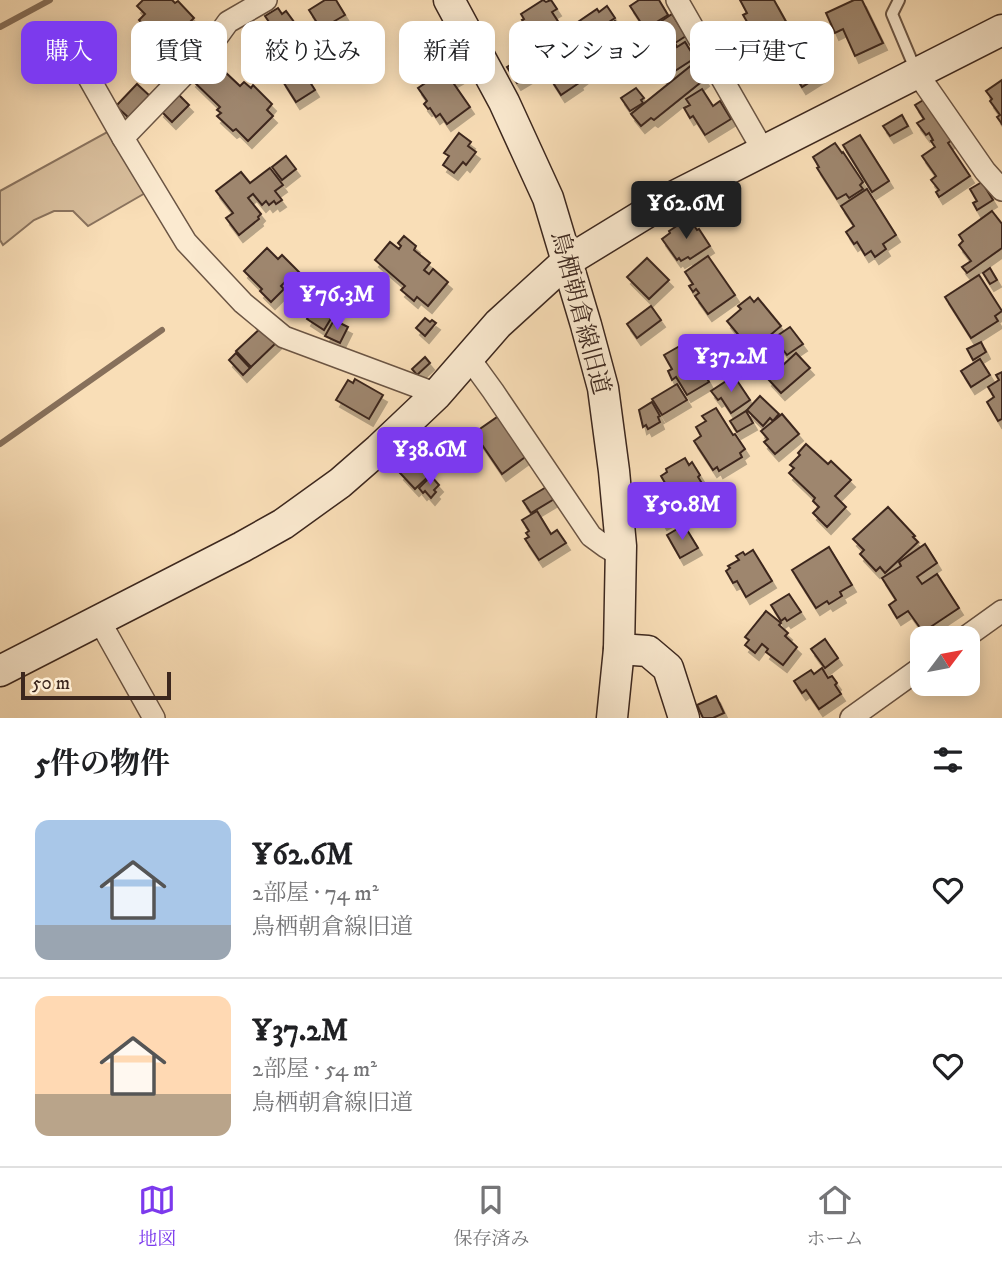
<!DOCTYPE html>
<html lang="ja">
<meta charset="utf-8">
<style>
body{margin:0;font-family:"IM FELL DW Pica","Noto Serif JP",serif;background:#f2f2f2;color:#202124;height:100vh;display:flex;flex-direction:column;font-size:26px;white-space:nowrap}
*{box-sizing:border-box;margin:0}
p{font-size:23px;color:#757577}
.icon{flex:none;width:38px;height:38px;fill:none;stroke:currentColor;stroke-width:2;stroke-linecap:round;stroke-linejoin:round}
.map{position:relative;height:718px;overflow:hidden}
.panel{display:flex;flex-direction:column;background:#fff;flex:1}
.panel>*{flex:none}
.top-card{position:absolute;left:21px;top:21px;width:961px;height:63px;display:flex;gap:14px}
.needle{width:46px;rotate:58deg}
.tools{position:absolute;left:910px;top:626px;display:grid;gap:14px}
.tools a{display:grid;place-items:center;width:70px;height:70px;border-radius:14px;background:#fff;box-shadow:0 4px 18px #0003;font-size:35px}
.scale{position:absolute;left:21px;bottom:18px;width:150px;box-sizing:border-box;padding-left:7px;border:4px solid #3c271e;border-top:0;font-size:19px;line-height:24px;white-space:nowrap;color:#3c271e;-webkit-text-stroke:5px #fbead0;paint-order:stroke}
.price{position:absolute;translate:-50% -60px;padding:0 16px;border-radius:7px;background:#7c3aed;color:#fff;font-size:23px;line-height:46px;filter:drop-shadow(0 2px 4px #0008)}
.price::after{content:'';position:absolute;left:50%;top:42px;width:21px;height:16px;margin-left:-10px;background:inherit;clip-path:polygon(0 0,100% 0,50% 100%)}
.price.current{background:#222;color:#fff}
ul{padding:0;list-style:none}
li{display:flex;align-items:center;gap:21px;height:175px;padding:0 35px}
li+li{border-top:2px solid #e0e0e0}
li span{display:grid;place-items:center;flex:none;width:196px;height:140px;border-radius:14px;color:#555}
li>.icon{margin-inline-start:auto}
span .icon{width:84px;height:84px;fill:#fffc;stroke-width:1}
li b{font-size:30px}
h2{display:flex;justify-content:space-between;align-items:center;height:84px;padding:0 35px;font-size:30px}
.pill{padding:0 24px;border-radius:14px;background:#fff;box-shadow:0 4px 18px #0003;font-size:24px;line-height:63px}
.pill.current{background:#7c3aed;color:#fff}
.tabs{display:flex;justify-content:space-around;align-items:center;height:98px;border-top:2px solid #e0e0e0;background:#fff;font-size:19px;color:#757577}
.tabs a{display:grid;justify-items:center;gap:4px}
.tabs .current{color:#7c3aed}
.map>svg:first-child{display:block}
.green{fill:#d9bf9d;stroke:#8a735e;stroke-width:2}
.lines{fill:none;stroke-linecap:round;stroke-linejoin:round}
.stream{stroke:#87705b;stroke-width:6}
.building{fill:#9e866e;stroke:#3c271e;stroke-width:2;filter:url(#shadow)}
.lane-casing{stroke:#6b5544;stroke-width:14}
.street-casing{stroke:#6b5544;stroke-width:24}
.secondary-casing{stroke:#3c271e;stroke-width:33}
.lane{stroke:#fbead0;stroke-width:10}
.street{stroke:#fbead0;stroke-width:21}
.secondary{stroke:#fbead0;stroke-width:30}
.labels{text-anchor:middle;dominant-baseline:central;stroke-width:6;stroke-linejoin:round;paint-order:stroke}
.street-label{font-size:24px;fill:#3c271e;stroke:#fbead0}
</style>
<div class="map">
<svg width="1002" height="718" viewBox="0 0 1002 718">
<defs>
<filter id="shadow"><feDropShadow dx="4" dy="7" stdDeviation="0" flood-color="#0004"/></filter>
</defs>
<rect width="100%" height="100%" fill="#f9deb7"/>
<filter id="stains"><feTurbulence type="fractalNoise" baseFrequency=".00286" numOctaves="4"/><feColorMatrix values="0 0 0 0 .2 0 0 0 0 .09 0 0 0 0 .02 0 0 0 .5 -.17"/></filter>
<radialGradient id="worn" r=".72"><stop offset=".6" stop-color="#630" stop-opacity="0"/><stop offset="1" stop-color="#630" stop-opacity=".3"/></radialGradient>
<path class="green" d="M109,131L147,192L88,226L73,211H54L34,220L3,245L0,240V191Z"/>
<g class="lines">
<g class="stream">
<path d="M0,27L50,0"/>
<path d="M0,444L162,330"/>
</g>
</g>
<g class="building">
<path d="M143,0H172L175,3L178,1L194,18L187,25L192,29L173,47L153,27L149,31L139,20L145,14L137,6Z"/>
<path d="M325,0H336L345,15L321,29L309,10Z"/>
<path d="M543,0L546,2L551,0L557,9L552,12L563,29L536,46L527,32L529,31L522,20L524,19L521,14Z"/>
<path d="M639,0H659L668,15L645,29L630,6Z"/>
<path d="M740,0H774L789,27L754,48L750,41L756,37L743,15L747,13Z"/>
<path d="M854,0H862L883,43L855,56L843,29L835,33L826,13Z"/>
<path d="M607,6L615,18L581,40L572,26L597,9L599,12Z"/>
<path d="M278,8L282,14L286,11L297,26L294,28L303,41L283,54L265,24L269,22L265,16Z"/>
<path d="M672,14L686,36L675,43L677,47L685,42L695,58L664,78L639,38L661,24L660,22Z"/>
<path d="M615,21L626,38L599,55L588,39Z"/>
<path d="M569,29L593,67L585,72L586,75L578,81L579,83L561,95L550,78L558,73L556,70L549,74L537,55L539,53L537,50Z"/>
<path d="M343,34L360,60L335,74L320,49Z"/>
<path d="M804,42L823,74L802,87L783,56Z"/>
<path d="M167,45L172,52L177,49L184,58L164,71L158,62L156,64L150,56Z"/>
<path d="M533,52L542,68L517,83L507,67Z"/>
<path d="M210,61L222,73L224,71L240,86L244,82L251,88L253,85L272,104L267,110L273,116L248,141L236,129L233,131L217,116L221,113L217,110L220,107L192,80Z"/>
<path d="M449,62L459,77L452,81L470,107L447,124L440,114L436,117L430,108L428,109L424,104L427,101L418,88L443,71L440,68Z"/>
<path d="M693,64L705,79L654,120L651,118L641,126L631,114Z"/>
<path d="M301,68L315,90L296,102L282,80Z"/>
<path d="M1002,80V124L997,117L1000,115L990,101L992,99L986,91Z"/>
<path d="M137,84L151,97L130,119L116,106Z"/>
<path d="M636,88L644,98L641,100L643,103L630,111L621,98Z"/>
<path d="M702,89L713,106L720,101L731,119L705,135L693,116L690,118L684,108L690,105L686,99Z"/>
<path d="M177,93L189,105L172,122L160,110Z"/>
<path d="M925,99L952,140L948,143L970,176L939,197L936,192L939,190L931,180L936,176L922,156L935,147L931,141L933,140L929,133L926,135L917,123L924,119L915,105Z"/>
<path d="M902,115L908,126L890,136L883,126Z"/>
<path d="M459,133L471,142L468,146L476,152L466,165L463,162L454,173L443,165L449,156L444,153Z"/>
<path d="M860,135L889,181L872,192L843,145Z"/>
<path d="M835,143L842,153L843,152L863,182L860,185L863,189L849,198L846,194L837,199L817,168L819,167L813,157Z"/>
<path d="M286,156L296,169L282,180L272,167Z"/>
<path d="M270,168L283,185L275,191L282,200L276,204L274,201L269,205L266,201L262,205L253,194L248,198L261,214L258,217L259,219L239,235L226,218L233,213L216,191L241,172L250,183Z"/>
<path d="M982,182L993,200L977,210L973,203L977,201L970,189Z"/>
<path d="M867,189L896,235L883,244L886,249L875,257L871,251L865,255L857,242L854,244L846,232L854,226L841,206Z"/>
<path d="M992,211L1002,224V248L967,273L962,267L971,261L959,245L963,241L959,235Z"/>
<path d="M691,221L697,230L699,229L710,246L690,259L688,257L681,261L679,258L677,260L662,239L670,233L669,231L683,222L685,225Z"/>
<path d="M404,236L416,246L414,250L430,263L424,270L429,274L433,269L448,282L428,306L417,297L414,301L401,290L405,286L375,260L390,242L399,249L401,246L398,243Z"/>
<path d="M267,248L278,259L282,255L301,274L290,285L286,281L281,286L284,289L271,302L260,291L262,289L244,271Z"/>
<path d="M708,256L735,295L708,314L695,296L699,293L696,289L693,292L689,286L693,284L685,272Z"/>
<path d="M647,258L669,280L649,299L627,277Z"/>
<path d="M990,268L997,280L990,284L983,273Z"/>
<path d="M979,275L1002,311L995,316L998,321L971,338L945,297Z"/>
<path d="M327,286L344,297L324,330L307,319Z"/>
<path d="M349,290L360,296L355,304L344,298Z"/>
<path d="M750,297L754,302L758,298L781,326L760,344L764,349L750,360L737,343L742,339L727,321L741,309L738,306Z"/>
<path d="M651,306L661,320L637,338L627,324Z"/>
<path d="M425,318L430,322L432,320L436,323L425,336L416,328Z"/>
<path d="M334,320L348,327L340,343L325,336Z"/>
<path d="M263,326L278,341L251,367L236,351Z"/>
<path d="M790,327L803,344L787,355L774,338Z"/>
<path d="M692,339L709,368L703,371L709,382L687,395L676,377L672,380L668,371L672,369L664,355Z"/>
<path d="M981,342L986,352L973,360L967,349Z"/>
<path d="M236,353L250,368L243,375L229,360Z"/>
<path d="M796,353L810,368L781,393L768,379Z"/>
<path d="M425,357L430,363L417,375L412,369Z"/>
<path d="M980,359L990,375L971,387L961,371Z"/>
<path d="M1002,372V419L998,421L987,402L994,397L988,387L999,380L996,375Z"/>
<path d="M734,376L750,400L731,413L721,398L718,400L711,391Z"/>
<path d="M355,379L383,395L369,419L336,400L348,380L353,383Z"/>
<path d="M677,384L687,400L662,415L652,399Z"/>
<path d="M760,396L779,414L773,421L770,418L763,426L747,410Z"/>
<path d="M652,402L660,416L658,417L660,422L648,429L646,425L643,427L639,410Z"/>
<path d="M716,408L733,435L735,434L745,449L740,453L742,457L719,471L717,467L713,470L694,441L701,436L696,427L706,421L702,416Z"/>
<path d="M746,411L753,423L737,432L730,421Z"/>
<path d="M782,414L799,434L775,454L764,442L768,439L761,431Z"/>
<path d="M500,415L528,455L502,474L474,433Z"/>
<path d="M806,444L828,464L831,461L851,480L835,496L846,507L827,527L813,513L819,507L813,501L815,498L789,473L794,468L790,465L800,455L798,453Z"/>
<path d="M420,454L430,464L426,469L431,474L415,489L400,473Z"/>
<path d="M685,458L689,465L692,462L700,475L698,477L708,493L683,509L674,494L672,495L661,476L667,472L666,469Z"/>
<path d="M431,476L439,485L434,490L436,492L431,498L425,491L423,493L419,488Z"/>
<path d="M548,486L556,498L531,513L523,501Z"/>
<path d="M669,501L678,515L663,523L655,510Z"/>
<path d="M888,507L915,536L913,537L918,542L885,573L880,567L876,571L860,554L864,550L853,539Z"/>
<path d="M537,511L551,534L557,530L566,543L539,560L525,539L529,537L526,533L529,531L522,520Z"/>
<path d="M684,525L698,548L680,558L667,535Z"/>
<path d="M925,544L937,563L917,577L922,584L937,574L959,608L923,632L908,611L897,618L889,605L896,600L882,578L901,566L899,562Z"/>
<path d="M829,547L852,585L840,592L842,596L829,604L827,601L816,608L792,570Z"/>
<path d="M753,550L772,581L746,597L737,581L733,583L726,571L730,568L728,566L739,560L736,556L743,552L745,555Z"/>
<path d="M789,594L801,612L787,621L785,618L781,621L771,605Z"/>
<path d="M766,611L781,623L779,625L788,633L785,636L797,647L783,665L766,652L768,649L762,644L755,653L745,645L749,640L745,637Z"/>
<path d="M825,639L838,658L825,668L811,649Z"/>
<path d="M822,668L828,678L832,676L837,683L835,685L841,694L819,709L806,690L802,693L794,681L811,670L814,674Z"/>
<path d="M716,696L724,713L713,718H703L697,705Z"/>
</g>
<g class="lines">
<g class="lane-casing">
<path id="lane" d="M899,0L892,14L916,71"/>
</g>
<g class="street-casing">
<g id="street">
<path d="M677,0L764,152"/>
<path d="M64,34L123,138L186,242L243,303L284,337L437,394"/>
<path d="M917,73L985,171L1002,190"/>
<path d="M123,138L207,51L228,22L266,0"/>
<path d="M469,358L493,391L591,536L606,547L621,556"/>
<path d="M99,620L154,718"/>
<path d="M963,639L1002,611"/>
<path d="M851,718L922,667"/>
</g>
</g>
<g class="secondary-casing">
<g id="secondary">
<path d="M449,0L504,102L548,198L586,325L603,388L614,471L621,546L619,649L612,718"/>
<path d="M619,649L648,651L668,668L684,718"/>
<path d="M0,671L242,547L283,524L340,483L379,449L437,394L498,324L566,262L669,199L1002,30"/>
</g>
</g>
<use href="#lane" class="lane"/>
<use href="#street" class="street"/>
<use href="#secondary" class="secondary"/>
</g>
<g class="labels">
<g class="street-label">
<text transform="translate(580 313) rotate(75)">鳥栖朝倉線旧道</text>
</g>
</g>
<rect width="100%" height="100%" filter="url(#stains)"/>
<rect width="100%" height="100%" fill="url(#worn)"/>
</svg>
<div class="tools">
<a><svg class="needle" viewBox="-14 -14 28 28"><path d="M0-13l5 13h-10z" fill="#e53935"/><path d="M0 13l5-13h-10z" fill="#757577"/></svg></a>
</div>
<div class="scale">50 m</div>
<b class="price current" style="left:686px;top:241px">¥62.6M</b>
<b class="price" style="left:337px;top:332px">¥76.3M</b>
<b class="price" style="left:731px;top:394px">¥37.2M</b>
<b class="price" style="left:430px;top:487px">¥38.6M</b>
<b class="price" style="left:682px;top:542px">¥50.8M</b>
<div class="top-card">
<a class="pill current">購入</a>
<a class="pill">賃貸</a>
<a class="pill">絞り込み</a>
<a class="pill">新着</a>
<a class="pill">マンション</a>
<a class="pill">一戸建て</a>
</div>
</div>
<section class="panel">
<h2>5件の物件<svg class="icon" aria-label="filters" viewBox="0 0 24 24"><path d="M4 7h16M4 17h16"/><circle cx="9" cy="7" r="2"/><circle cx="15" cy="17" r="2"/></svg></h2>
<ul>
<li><span style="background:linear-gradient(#a9c7e8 75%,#9aa5b1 0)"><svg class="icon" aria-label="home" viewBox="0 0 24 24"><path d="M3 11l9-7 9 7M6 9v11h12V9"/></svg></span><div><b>¥62.6M</b><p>2部屋 · 74 m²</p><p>鳥栖朝倉線旧道</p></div><svg class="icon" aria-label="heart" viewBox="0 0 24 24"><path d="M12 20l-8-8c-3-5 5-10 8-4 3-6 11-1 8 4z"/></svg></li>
<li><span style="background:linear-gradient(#ffd9b3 70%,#b9a48a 0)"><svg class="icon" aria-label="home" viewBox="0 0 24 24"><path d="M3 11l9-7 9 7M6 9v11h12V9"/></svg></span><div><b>¥37.2M</b><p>2部屋 · 54 m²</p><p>鳥栖朝倉線旧道</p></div><svg class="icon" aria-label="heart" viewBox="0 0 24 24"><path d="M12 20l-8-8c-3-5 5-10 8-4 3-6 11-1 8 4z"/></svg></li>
</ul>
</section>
<nav class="tabs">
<a class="current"><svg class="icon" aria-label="map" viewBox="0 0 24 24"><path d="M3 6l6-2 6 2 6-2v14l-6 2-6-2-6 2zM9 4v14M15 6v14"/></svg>地図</a>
<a><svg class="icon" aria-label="saved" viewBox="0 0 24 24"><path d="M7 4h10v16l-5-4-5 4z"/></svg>保存済み</a>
<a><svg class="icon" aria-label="home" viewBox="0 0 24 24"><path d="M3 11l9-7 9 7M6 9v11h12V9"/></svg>ホーム</a>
</nav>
